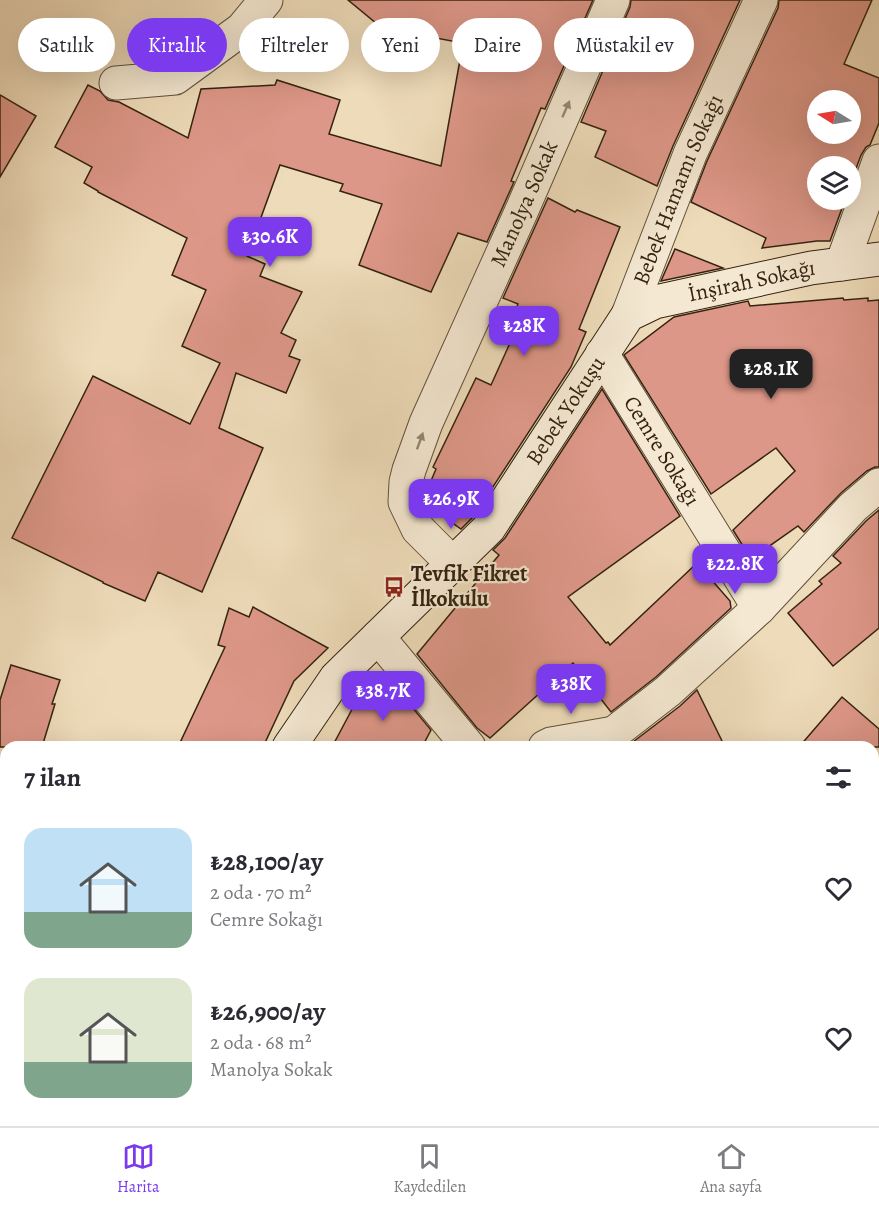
<!DOCTYPE html>
<html lang="tr">
<meta charset="utf-8">
<style>
body{margin:0;font-family:Alegreya,serif;background:#f7f7f7;color:#2b2b33;height:100vh;display:flex;flex-direction:column;font-size:22px;white-space:nowrap}
*{box-sizing:border-box;margin:0}
p{font-size:20px;color:#7c7c81}
.icon{flex:none;width:33px;height:33px;fill:none;stroke:currentColor;stroke-width:2;stroke-linecap:round;stroke-linejoin:round}
.map{position:relative;flex:1;overflow:hidden}
.panel{position:absolute;left:0px;top:741px;width:879px;height:386px;display:flex;flex-direction:column;background:#fff;border-radius:18px 18px 0 0;box-shadow:0 6px 24px #0002}
.panel>*{flex:none}
.banner{position:absolute;left:18px;top:18px;width:843px;height:54px;display:flex;gap:12px}
.needle{width:39px;rotate:281deg}
.fabs{position:absolute;left:807px;top:90px;display:grid;gap:12px}
.fabs a{display:grid;place-items:center;width:54px;height:54px;border-radius:50%;background:#fff;box-shadow:0 6px 24px #0002;font-size:30px}
.price{position:absolute;translate:-50% -51px;padding:0 14px;border-radius:12px;background:#7c3aed;color:#fff;font-size:20px;line-height:39px;filter:drop-shadow(0 2px 3px #0008)}
.price::after{content:'';position:absolute;left:50%;top:36px;width:18px;height:14px;margin-left:-9px;background:inherit;clip-path:polygon(0 0,100% 0,50% 100%)}
.price.on{background:#222;color:#fff}
ul{padding:0;list-style:none}
li{display:flex;align-items:center;gap:18px;height:150px;padding:0 24px}
li span{display:grid;place-items:center;flex:none;width:168px;height:120px;border-radius:18px;color:#555}
li>.icon{margin-inline-start:auto}
span .icon{width:72px;height:72px;fill:#fffc;stroke-width:1}
li b{font-size:26px}
h2{display:flex;justify-content:space-between;align-items:center;height:72px;padding:0 24px;font-size:26px}
.pill{padding:0 21px;border-radius:27px;background:#fff;box-shadow:0 6px 24px #0002;font-size:21px;line-height:54px}
.pill.on{background:#7c3aed;color:#fff}
.tab-bar{display:flex;justify-content:space-around;align-items:center;height:84px;border-top:2px solid #e1e1e2;background:#fff;font-size:16px;color:#7c7c81}
.tab-bar a{display:grid;justify-items:center;gap:3px}
.tab-bar .on{color:#7c3aed}
.map>svg:first-child{display:block}
.building{fill:#dd9788;stroke:#342311;stroke-width:1.5;fill-rule:evenodd}
.lines{fill:none;stroke-linecap:round;stroke-linejoin:round}
.street-casing{stroke:#62513b;stroke-width:35}
.secondary-casing{stroke:#342311;stroke-width:35}
.street{stroke:#f4e8d2;stroke-width:33}
.secondary{stroke:#f4e8d2;stroke-width:33}
.oneway{fill:#948672}
.labels{text-anchor:middle;dominant-baseline:central;stroke-width:4.5;stroke-linejoin:round;paint-order:stroke}
.street-label{font-size:22px;fill:#342311;stroke:#f4e8d2}
.poi-label{font-size:22px;font-weight:bold;fill:#342311;stroke:#f4e8d2;text-anchor:start}
</style>
<div class="map">
<svg width="879" height="1126" viewBox="0 0 879 1126">
<rect width="100%" height="100%" fill="#eedbb9"/>
<filter id="stains"><feTurbulence type="fractalNoise" baseFrequency=".00333" numOctaves="4"/><feColorMatrix values="0 0 0 0 .2 0 0 0 0 .09 0 0 0 0 .02 0 0 0 .5 -.17"/></filter>
<radialGradient id="worn" r=".72"><stop offset=".6" stop-color="#630" stop-opacity="0"/><stop offset="1" stop-color="#630" stop-opacity=".3"/></radialGradient>
<g class="building">
<path d="M348,0H593L545,109L541,108L511,181L514,182L487,242L458,233L431,292L359,265L382,204L340,191L343,184L280,165L247,256L265,264L260,276L302,292L281,333L296,340L289,356L300,360L286,393L236,373L219,428L263,448L202,592L158,572L145,601L103,583V582L12,538L93,376L190,424L220,363L182,346L206,290L172,275L187,238L98,192V191L84,183L92,167L55,147L88,85L100,91L108,100L119,102L188,138L201,89L275,85L277,80L340,100L329,134L441,166L463,43L382,28Z"/>
<path d="M631,0H740L673,146L657,186L595,157L606,131L581,122L630,7Z"/>
<path d="M779,0H872L844,64L879,78V123L870,145L866,147L861,155L850,185V166H818V200H845L830,241H817L762,248L766,238L691,202L707,161L778,8ZM818,100H850V134H818Z"/>
<path d="M0,95L36,116L0,177Z"/>
<path d="M548,198L575,212L577,210L620,227L579,329L586,332L571,367L474,516L461,529L434,510L428,488L436,469L433,467L476,378L491,385L515,332L507,329L518,304L503,298Z"/>
<path d="M675,249L723,268L661,281Z"/>
<path d="M843,298L844,300L868,298V301L879,300V467H875L867,471L841,493L804,532L798,526L751,559L733,530L795,471L776,448L711,494L624,355L674,317L748,301L750,306Z"/>
<path d="M602,389L680,516L568,597L606,643L608,642L610,645L697,563L730,601L731,608L656,677L611,712L573,663L490,738L477,728L417,654L499,555L493,550L505,538Z"/>
<path d="M879,510V628L833,666L788,613L822,584L819,581L841,563L833,556L866,521Z"/>
<path d="M253,607L328,648L294,681L263,747H178L225,647L218,645L229,608L249,617Z"/>
<path d="M11,665L60,680L52,704H55L42,747H0V700Z"/>
<path d="M393,684L431,730L422,747H332L365,685L384,695Z"/>
<path d="M697,690L725,747H638L633,742L680,706Z"/>
<path d="M842,697L879,729V747H799Z"/>
</g>
<g class="lines">
<g class="street-casing">
<g id="street">
<path d="M116,83L175,78L242,29L266,0"/>
<path d="M842,264L879,161"/>
<path id="s1" d="M628,315L690,154L761,0"/>
<path id="s2" d="M602,354L759,608"/>
<path id="s3" d="M453,564L418,529L405,502L406,482L409,470L426,423L522,210L613,0"/>
<path d="M378,637L469,747"/>
<path d="M545,747L551,744L614,733L668,691L759,608L853,507L879,485"/>
<path d="M208,1120L210,1126"/>
<path d="M576,1120L577,1126"/>
</g>
</g>
<g class="secondary-casing">
<g id="secondary">
<path id="s4" d="M289,747L336,678L489,528L628,315L655,302L811,268L879,259"/>
<path d="M81,1126L85,1120"/>
</g>
</g>
<use href="#street" class="street"/>
<use href="#secondary" class="secondary"/>
</g>
<defs><path id="oneway-solid" d="M-6-.8H1V-3.2L6.5 0L1 3.2V.8H-6Z" transform="scale(1.5)"/></defs>
<g class="oneway">
<use href="#oneway-solid" transform="translate(566 109) rotate(-66)"/>
<use href="#oneway-solid" transform="translate(420 441) rotate(-70)"/>
</g>
<defs>
<g id="bus-bare" transform="scale(1.62)"><path d="M-5-6H5V4H4V6H2V4H-2V6H-4V4H-5ZM-3.5-4V0h7V-4ZM-3.5 1.2v1.5H-2V1.2ZM2 1.2v1.5H3.5V1.2Z" fill="#8f2418" stroke="#f4e8d2" stroke-width="2.5" paint-order="stroke"/></g>
</defs>
<g fill-rule="evenodd">
<use href="#bus-bare" x="394" y="587"/>
</g>
<g class="labels">
<g class="street-label">
<text stroke="none"><textPath href="#s1" startOffset="135">Bebek Hamamı Sokağı</textPath></text>
<text stroke="none"><textPath href="#s3" startOffset="402">Manolya Sokak</textPath></text>
<text stroke="none"><textPath href="#s4" startOffset="681">İnşirah Sokağı</textPath></text>
<text stroke="none"><textPath href="#s4" startOffset="438">Bebek Yokuşu</textPath></text>
<text stroke="none"><textPath href="#s2" startOffset="114">Cemre Sokağı</textPath></text>
</g>
<g class="poi-label">
<text x="411" y="574">Tevfik Fikret<tspan x="411" dy="25">İlkokulu</tspan></text>
</g>
</g>
<rect width="100%" height="100%" filter="url(#stains)"/>
<rect width="100%" height="100%" fill="url(#worn)"/>
</svg>
<div class="fabs">
<a><svg class="needle" viewBox="-14 -14 28 28"><path d="M0-13l5 13h-10z" fill="#e53935"/><path d="M0 13l5-13h-10z" fill="#7c7c81"/></svg></a>
<a><svg class="icon" aria-label="layers" viewBox="0 0 24 24"><path d="M12 4l9 5-9 5-9-5zM3 14l9 5 9-5"/></svg></a>
</div>
<b class="price" style="left:270px;top:268px">₺30.6K</b>
<b class="price" style="left:524px;top:357px">₺28K</b>
<b class="price on" style="left:771px;top:400px">₺28.1K</b>
<b class="price" style="left:451px;top:530px">₺26.9K</b>
<b class="price" style="left:735px;top:595px">₺22.8K</b>
<b class="price" style="left:571px;top:715px">₺38K</b>
<b class="price" style="left:383px;top:722px">₺38.7K</b>
<div class="banner">
<a class="pill">Satılık</a>
<a class="pill on">Kiralık</a>
<a class="pill">Filtreler</a>
<a class="pill">Yeni</a>
<a class="pill">Daire</a>
<a class="pill">Müstakil ev</a>
</div>
<section class="panel">
<h2>7 ilan<svg class="icon" aria-label="filters" viewBox="0 0 24 24"><path d="M4 7h16M4 17h16"/><circle cx="9" cy="7" r="2"/><circle cx="15" cy="17" r="2"/></svg></h2>
<ul>
<li><span style="background:linear-gradient(#bfe0f5 70%,#7fa58c 0)"><svg class="icon" aria-label="home" viewBox="0 0 24 24"><path d="M3 11l9-7 9 7M6 9v11h12V9"/></svg></span><div><b>₺28,100/ay</b><p>2 oda · 70 m²</p><p>Cemre Sokağı</p></div><svg class="icon" aria-label="heart" viewBox="0 0 24 24"><path d="M12 20l-8-8c-3-5 5-10 8-4 3-6 11-1 8 4z"/></svg></li>
<li><span style="background:linear-gradient(#dfe7d0 70%,#7fa58c 0)"><svg class="icon" aria-label="home" viewBox="0 0 24 24"><path d="M3 11l9-7 9 7M6 9v11h12V9"/></svg></span><div><b>₺26,900/ay</b><p>2 oda · 68 m²</p><p>Manolya Sokak</p></div><svg class="icon" aria-label="heart" viewBox="0 0 24 24"><path d="M12 20l-8-8c-3-5 5-10 8-4 3-6 11-1 8 4z"/></svg></li>
</ul>
</section>
</div>
<nav class="tab-bar">
<a class="on"><svg class="icon" aria-label="map" viewBox="0 0 24 24"><path d="M3 6l6-2 6 2 6-2v14l-6 2-6-2-6 2zM9 4v14M15 6v14"/></svg>Harita</a>
<a><svg class="icon" aria-label="saved" viewBox="0 0 24 24"><path d="M7 4h10v16l-5-4-5 4z"/></svg>Kaydedilen</a>
<a><svg class="icon" aria-label="home" viewBox="0 0 24 24"><path d="M3 11l9-7 9 7M6 9v11h12V9"/></svg>Ana sayfa</a>
</nav>
